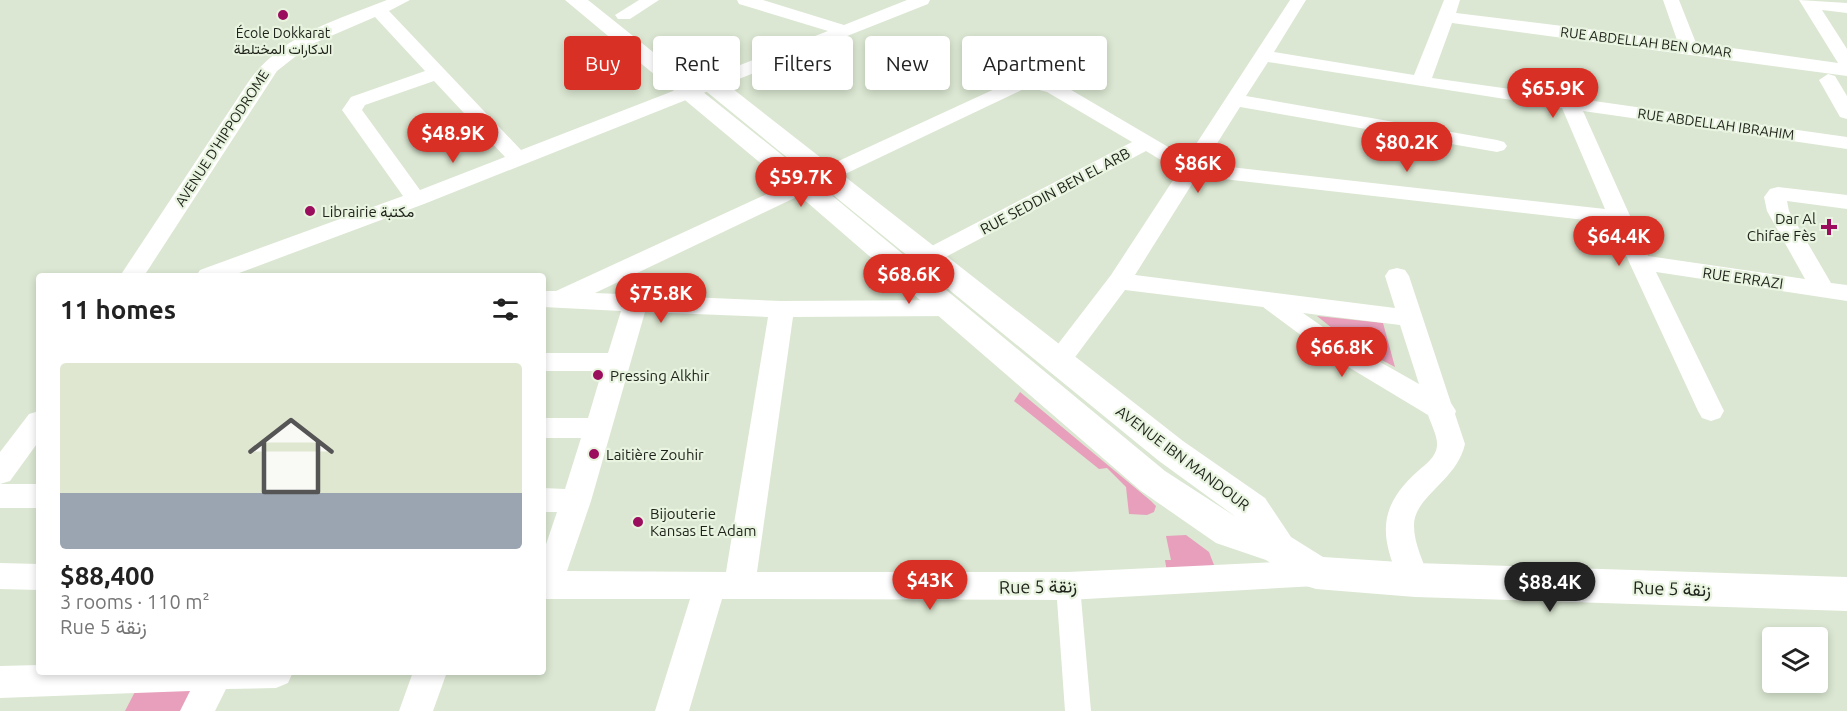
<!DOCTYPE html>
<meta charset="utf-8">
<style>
body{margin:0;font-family:Ubuntu,Vazirmatn,sans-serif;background:#f2f2f2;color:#222;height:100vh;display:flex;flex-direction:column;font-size:22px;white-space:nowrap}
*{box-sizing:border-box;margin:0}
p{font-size:20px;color:#767676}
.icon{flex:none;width:33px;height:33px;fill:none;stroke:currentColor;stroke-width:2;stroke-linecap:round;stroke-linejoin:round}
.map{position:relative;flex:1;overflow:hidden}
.sheet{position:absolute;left:36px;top:273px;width:510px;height:402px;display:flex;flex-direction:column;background:#fff;border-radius:6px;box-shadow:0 3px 9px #0003}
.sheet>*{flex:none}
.hud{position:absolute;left:564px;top:36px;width:570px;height:54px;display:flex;gap:12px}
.fabs{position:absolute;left:1762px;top:627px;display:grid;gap:12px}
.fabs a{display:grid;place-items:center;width:66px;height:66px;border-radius:6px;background:#fff;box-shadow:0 3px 9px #0003;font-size:30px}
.price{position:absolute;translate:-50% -51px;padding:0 14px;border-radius:21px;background:#d93025;color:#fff;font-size:20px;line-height:39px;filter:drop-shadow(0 2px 3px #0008)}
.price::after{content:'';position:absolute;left:50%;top:36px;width:18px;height:14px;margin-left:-9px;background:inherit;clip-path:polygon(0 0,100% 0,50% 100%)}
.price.on{background:#222;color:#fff}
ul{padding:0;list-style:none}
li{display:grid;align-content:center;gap:12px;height:318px;padding:0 24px}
li span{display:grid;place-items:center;height:186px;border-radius:6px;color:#555}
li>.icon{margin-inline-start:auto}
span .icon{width:108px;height:108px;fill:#fffc;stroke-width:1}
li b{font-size:26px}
h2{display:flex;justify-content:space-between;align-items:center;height:72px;padding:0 24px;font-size:26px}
.pill{padding:0 21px;border-radius:6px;background:#fff;box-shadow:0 3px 9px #0003;font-size:21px;line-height:54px}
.pill.on{background:#d93025;color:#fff}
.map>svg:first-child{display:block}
.green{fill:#e79fbc}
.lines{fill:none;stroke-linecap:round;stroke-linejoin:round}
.pedestrian{fill:#fff;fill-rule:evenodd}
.minor{fill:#fff;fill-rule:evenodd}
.tertiary{fill:#fff;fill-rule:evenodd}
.poi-dot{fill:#9b0e5e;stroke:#e8f4df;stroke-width:2}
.labels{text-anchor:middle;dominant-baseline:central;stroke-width:4.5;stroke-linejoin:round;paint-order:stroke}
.far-poi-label{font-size:14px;fill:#1e221a;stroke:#e8f4df}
.far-street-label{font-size:14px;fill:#1e221a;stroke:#e8f4df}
.street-label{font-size:15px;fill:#1e221a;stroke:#e8f4df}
.poi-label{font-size:15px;fill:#1e221a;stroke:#e8f4df;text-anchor:start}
.near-street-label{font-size:18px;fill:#1e221a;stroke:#e8f4df}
</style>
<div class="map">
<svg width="1847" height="711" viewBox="0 0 1847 711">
<rect width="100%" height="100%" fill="#dbe7d2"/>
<g class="green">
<path d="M1317,316L1383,323L1395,367L1353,345Z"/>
<path d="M1020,392L1151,501L1156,506L1154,512L1147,515L1129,514L1126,487L1107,468L1099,469L1014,401Z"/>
<path d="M1186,535L1209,552L1214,565L1168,578L1165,560H1171L1166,536Z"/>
<path d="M195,685L182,711H125L138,686Z"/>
</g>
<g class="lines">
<path class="pedestrian" d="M1068,576L1076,579L1080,586L1091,711H1065L1056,586L1060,579Z"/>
<g class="minor">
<path d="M387,0H410L389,11L521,150L828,31L739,4L737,0H763L844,25L907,0H930L928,4L424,204L231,276H196L200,270L403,196L342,110L351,97L425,71L375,17L310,45L277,71L144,276H120L247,84C280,35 335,21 387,0ZM434,81L505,157L420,190L362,110L365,105Z"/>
<path d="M639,0H659L630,19H618L615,15Z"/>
<path d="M1290,0H1306L1274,52L1414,75L1444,0H1460L1456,13L1677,40L1663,0H1679L1696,43L1838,63L1799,0L1847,3V13L1822,10L1847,49V76L1452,23L1432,78L1847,137V149L1583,111L1648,256L1805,279L1767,211L1764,197L1770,189L1778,187L1847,195V209L1787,201L1789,211L1831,283L1847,285V301L1656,272L1724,411L1720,418L1711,421L1702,418L1698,411L1611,223L1197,176L1135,275L1395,308L1385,276L1389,270L1397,268L1405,270L1409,276L1451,403L1456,411L1455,414L1465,444C1457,481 1413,497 1414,526C1414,544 1424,563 1430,580L1426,590L1415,593L1404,590C1381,541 1374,510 1418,471C1426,464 1436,457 1437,446C1438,437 1431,424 1428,415L1325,353L1263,307L1125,290L1067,368L1058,370L1049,368L1045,361L1111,275L1179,171L1146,151L938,261L930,264L922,261L918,256L922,251L1132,142L1047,92L1028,87L595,293L781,301L950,300L959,302L962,308L959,314L950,316L793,317L757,572H1068L1316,560L1327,564L1331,573L1327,582L1316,586L1068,600L722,599L689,711H655L690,599H543V553L557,512H543V488L565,489L581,438H543V418H588L602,371H543V353H608L621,311L543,307V291H556L1025,75L1061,84L1187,158ZM1268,62L1562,108L1605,209L1204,164L1240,107L1497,152L1504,150L1507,146L1504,142L1497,140L1246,96ZM645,312L768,317L726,572L567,571L591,501ZM1303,313L1400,325L1419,384L1343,341Z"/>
<path d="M1828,74L1835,76L1847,96V119L1840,117L1819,80Z"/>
<path d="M39,411V441L10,481L0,484H39V508H0V452L29,414Z"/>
<path d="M0,563L39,564V590L0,589Z"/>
<path d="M39,665V672H293L288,683L276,688L226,689L215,711H180L190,691L0,698V666Z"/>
<path d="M413,672H447L433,711H399Z"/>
</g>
<path class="tertiary" d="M565,0H588L812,179L1165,471L1236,517L1159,461L680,70L677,65L680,60H696L1183,441L1265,498L1291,537L1323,557L1415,563L1847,577V611L1415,597L1316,589L1303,585L1266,560L1216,543L1141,491L794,191Z"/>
</g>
<g class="poi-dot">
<circle cx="283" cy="15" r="6"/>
<circle cx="310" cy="211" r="6"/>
<path d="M1826 218h6v6h6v6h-6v6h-6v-6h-6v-6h6z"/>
<circle cx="598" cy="375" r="6"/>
<circle cx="594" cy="454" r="6"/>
<circle cx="638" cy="522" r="6"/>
</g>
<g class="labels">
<g class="far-poi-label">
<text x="283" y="33">École Dokkarat<tspan x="283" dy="16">الدكارات المختلطة</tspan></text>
</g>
<g class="far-street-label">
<text transform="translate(1646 42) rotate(7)">RUE ABDELLAH BEN OMAR</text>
<text transform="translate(1716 124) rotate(8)">RUE ABDELLAH IBRAHIM</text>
<text transform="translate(222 138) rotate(-57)">AVENUE D'HIPPODROME</text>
</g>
<g class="street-label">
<text transform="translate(1055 191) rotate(-28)">RUE SEDDIN BEN EL ARB</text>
<text transform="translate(1743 278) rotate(8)">RUE ERRAZI</text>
<text transform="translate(1183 458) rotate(37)">AVENUE IBN MANDOUR</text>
</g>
<g class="poi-label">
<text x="322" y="211">Librairie مكتبة</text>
<text x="1816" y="218" text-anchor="end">Dar Al<tspan x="1816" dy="17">Chifae Fès</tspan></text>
<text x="610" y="375">Pressing Alkhir</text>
<text x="606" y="454">Laitière Zouhir</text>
<text x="650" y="513">Bijouterie<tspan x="650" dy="17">Kansas Et Adam</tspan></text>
</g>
<g class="near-street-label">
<text transform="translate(1038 586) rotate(-1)">Rue 5 زنقة</text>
<text transform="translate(1672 588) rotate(2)">Rue 5 زنقة</text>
</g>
</g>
</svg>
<div class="fabs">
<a><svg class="icon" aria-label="layers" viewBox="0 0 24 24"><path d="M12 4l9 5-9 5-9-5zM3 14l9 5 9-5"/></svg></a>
</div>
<b class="price" style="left:1553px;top:119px">$65.9K</b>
<b class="price" style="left:453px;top:164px">$48.9K</b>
<b class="price" style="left:1407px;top:173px">$80.2K</b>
<b class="price" style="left:1198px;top:194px">$86K</b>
<b class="price" style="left:801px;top:208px">$59.7K</b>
<b class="price" style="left:1619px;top:267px">$64.4K</b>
<b class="price" style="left:909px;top:305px">$68.6K</b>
<b class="price" style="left:661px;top:324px">$75.8K</b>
<b class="price" style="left:1342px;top:378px">$66.8K</b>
<b class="price" style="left:930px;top:611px">$43K</b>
<b class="price on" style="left:1550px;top:613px">$88.4K</b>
<div class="hud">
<a class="pill on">Buy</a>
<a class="pill">Rent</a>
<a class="pill">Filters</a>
<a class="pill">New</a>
<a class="pill">Apartment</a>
</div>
<section class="sheet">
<h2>11 homes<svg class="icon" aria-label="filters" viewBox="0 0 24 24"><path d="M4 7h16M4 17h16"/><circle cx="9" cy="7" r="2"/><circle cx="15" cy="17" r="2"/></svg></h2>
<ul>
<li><span style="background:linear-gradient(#dfe7d0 70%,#9aa5b1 0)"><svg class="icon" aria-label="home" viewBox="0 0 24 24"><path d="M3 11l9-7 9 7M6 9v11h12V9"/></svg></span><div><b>$88,400</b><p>3 rooms · 110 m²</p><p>Rue 5 زنقة</p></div></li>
</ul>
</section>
</div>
